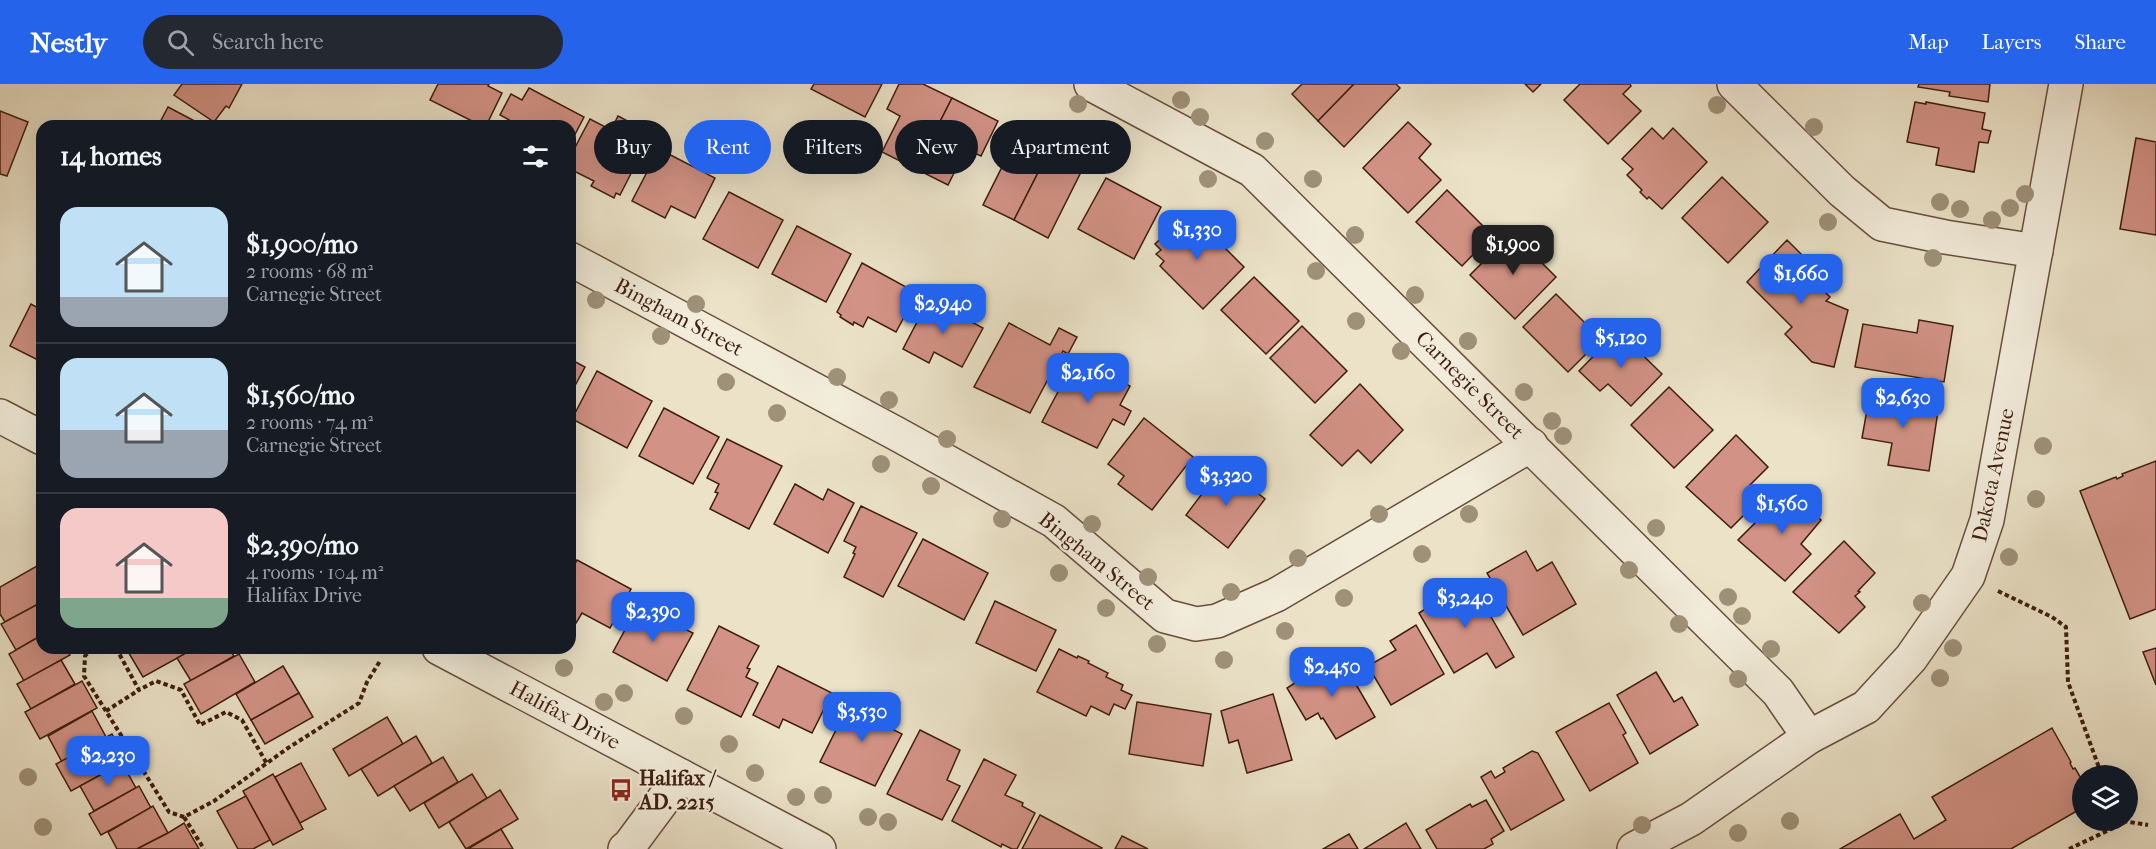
<!DOCTYPE html>
<meta charset="utf-8">
<style>
body{margin:0;font-family:"IM FELL French Canon",serif;background:#242831;color:#f1f3f6;height:100vh;display:flex;flex-direction:column;font-size:22px;white-space:nowrap}
*{box-sizing:border-box;margin:0}
p{font-size:20px;color:#9ea1a6}
.icon{flex:none;width:33px;height:33px;fill:none;stroke:currentColor;stroke-width:2;stroke-linecap:round;stroke-linejoin:round}
.map{position:relative;flex:1;overflow:hidden}
.sheet{position:absolute;left:36px;top:36px;width:540px;height:534px;display:flex;flex-direction:column;background:#171b24;border-radius:18px;box-shadow:0 6px 24px #0002}
.sheet>*{flex:none}
.banner{position:absolute;left:594px;top:36px;width:570px;height:54px;display:flex;gap:12px}
.controls{position:absolute;left:2072px;top:681px;display:grid;gap:12px}
.controls a{display:grid;place-items:center;width:66px;height:66px;border-radius:50%;background:#171b24;box-shadow:0 6px 24px #0002;font-size:30px}
.price{position:absolute;translate:-50% -51px;padding:0 14px;border-radius:12px;background:#2563eb;color:#fff;font-size:20px;line-height:39px;filter:drop-shadow(0 2px 3px #0008)}
.price::after{content:'';position:absolute;left:50%;top:36px;width:18px;height:14px;margin-left:-9px;background:inherit;clip-path:polygon(0 0,100% 0,50% 100%)}
.price.on{background:#222;color:#fff}
ul{padding:0;list-style:none}
li{display:flex;align-items:center;gap:18px;height:150px;padding:0 24px}
li+li{border-top:2px solid #363941}
li span{display:grid;place-items:center;flex:none;width:168px;height:120px;border-radius:18px;color:#555}
li>.icon{margin-inline-start:auto}
span .icon{width:72px;height:72px;fill:#fffc;stroke-width:1}
li b{font-size:26px}
h2{display:flex;justify-content:space-between;align-items:center;height:72px;padding:0 24px;font-size:26px}
.chip{padding:0 21px;border-radius:27px;background:#171b24;box-shadow:0 6px 24px #0002;font-size:21px;line-height:54px}
.chip.on{background:#2563eb;color:#fff}
header{display:flex;align-items:center;gap:36px;box-sizing:border-box;height:84px;padding:0 30px;background:#2563eb;color:#fff}
header strong{font-size:28px}
nav{display:flex;gap:33px;margin-inline-start:auto;font-size:21px}
.search{width:420px;height:54px;background:#242831;display:flex;align-items:center;gap:15px;box-sizing:border-box;padding:0 21px;border-radius:33px;color:#9ea1a6;font-size:22px}
.map>svg:first-child{display:block}
.building{fill:#d29285;stroke:#3e1d0e;stroke-width:1.5}
.lines{fill:none;stroke-linecap:round;stroke-linejoin:round}
.minor-casing{stroke:#694e3c;stroke-width:36}
.path{stroke:#3e1d0e;stroke-width:4;stroke-dasharray:4.5 3;stroke-linecap:butt}
.minor{stroke:#f2ecdb;stroke-width:33}
.tree{fill:#9f9179}
.labels{text-anchor:middle;dominant-baseline:central;stroke-width:4.5;stroke-linejoin:round;paint-order:stroke}
.street-label{font-size:21px;fill:#3e1d0e;stroke:#f2ecdb}
.poi-label{font-size:21px;font-weight:bold;fill:#3e1d0e;stroke:#f2ecdb;text-anchor:start}
</style>
<header>
<strong>Nestly</strong>
<div class="search"><svg class="icon" aria-label="search" viewBox="0 0 24 24"><circle cx="10" cy="10" r="6"/><path d="M15 15l6 6"/></svg>Search here</div>
<nav><a>Map</a><a>Layers</a><a>Share</a></nav>
</header>
<div class="map">
<svg width="2156" height="765" viewBox="0 0 2156 765">
<rect width="100%" height="100%" fill="#ebe2c8"/>
<filter id="stains"><feTurbulence type="fractalNoise" baseFrequency=".00333" numOctaves="4"/><feColorMatrix values="0 0 0 0 .2 0 0 0 0 .09 0 0 0 0 .02 0 0 0 .5 -.17"/></filter>
<radialGradient id="worn" r=".72"><stop offset=".6" stop-color="#630" stop-opacity="0"/><stop offset="1" stop-color="#630" stop-opacity=".3"/></radialGradient>
<g class="building">
<path d="M182,0H242L229,24L226,22L214,38L174,11Z"/>
<path d="M438,0H489L488,2L502,9L486,42H482L430,16Z"/>
<path d="M814,0H882L865,33L811,5Z"/>
<path d="M899,0H923L952,14L916,85L882,68L900,32L887,25Z"/>
<path d="M1302,0H1354L1318,37L1292,10Z"/>
<path d="M1354,0H1396L1400,4L1344,63L1318,37Z"/>
<path d="M1525,0H1541L1533,8Z"/>
<path d="M1580,0H1630L1631,2L1623,10L1641,27L1608,60L1564,16Z"/>
<path d="M1919,0H1990L1988,18L1949,12L1950,8L1918,3Z"/>
<path d="M529,4L584,33L570,60V42H509L511,37L500,31L511,10L522,16Z"/>
<path d="M952,14L998,37L981,72L966,65L948,101L916,85Z"/>
<path d="M1915,18L1926,20V18L1985,29L1982,45L1991,47L1988,59L1979,58L1974,88L1936,81L1939,64L1907,58Z"/>
<path d="M168,23L204,42H158Z"/>
<path d="M0,27L28,38L7,92L0,90Z"/>
<path d="M618,32L641,44L634,57L641,61L650,43L665,51L653,73L642,68L620,111L616,109L614,114L591,102L594,97L570,85V73L590,35L611,46Z"/>
<path d="M1408,38L1431,60L1419,74L1441,96L1408,129L1363,84Z"/>
<path d="M1652,44L1663,55L1673,44L1707,78L1662,125L1649,113L1647,115L1640,108L1642,106L1627,91L1633,85L1622,75Z"/>
<path d="M1019,49L1050,65L1014,136L983,121Z"/>
<path d="M2136,54L2156,58V151L2120,145Z"/>
<path d="M659,65L715,94L695,134L671,122L665,134L632,117Z"/>
<path d="M1050,65L1084,82L1048,154L1014,136Z"/>
<path d="M1722,93L1768,138L1728,179L1682,134Z"/>
<path d="M1106,94L1161,123L1134,175L1078,145Z"/>
<path d="M1447,106L1492,151L1462,182L1416,138Z"/>
<path d="M729,108L783,136L758,184L703,155Z"/>
<path d="M1184,132L1197,144L1201,140L1244,183L1203,225L1160,182L1164,177L1156,170L1161,166L1155,160Z"/>
<path d="M797,142L851,170L826,218L772,190Z"/>
<path d="M1512,149L1556,193L1515,235L1470,191Z"/>
<path d="M1787,156L1813,182L1806,189L1830,213L1826,217L1848,226L1834,283L1812,278L1785,250L1792,243L1747,198Z"/>
<path d="M862,179L917,209L896,248L868,233L863,243L854,238L853,241L840,233L841,231L837,228Z"/>
<path d="M1254,193L1299,237L1266,270L1221,226Z"/>
<path d="M1556,210L1601,255L1568,288L1523,243Z"/>
<path d="M42,215V278L10,262L31,220L38,224Z"/>
<path d="M929,215L983,244L962,283L934,268L929,279L903,265Z"/>
<path d="M1919,236L1953,242L1944,298L1855,283L1863,240L1917,249Z"/>
<path d="M1009,239L1050,261L1059,244L1077,253L1068,270L1063,267L1030,329L974,303Z"/>
<path d="M1302,242L1347,287L1315,319L1270,274Z"/>
<path d="M1618,247L1662,290L1631,322L1608,300L1600,307L1579,287Z"/>
<path d="M1076,274L1130,302L1120,321L1131,327L1124,341L1113,335L1097,364L1042,338Z"/>
<path d="M570,275L585,283L570,311Z"/>
<path d="M597,287L652,317L627,364L572,335Z"/>
<path d="M1360,300L1403,346L1371,379L1358,366L1342,382L1310,351Z"/>
<path d="M1669,303L1713,346L1674,384L1631,341Z"/>
<path d="M1870,309L1939,320L1929,387L1888,381L1892,359L1862,354Z"/>
<path d="M664,324L719,353L693,400L639,372Z"/>
<path d="M1144,334L1193,373L1152,426L1118,400L1124,392L1108,380Z"/>
<path d="M1736,351L1768,383L1750,401L1752,403L1747,406L1758,417L1731,444L1686,403Z"/>
<path d="M727,355L782,382L749,445L710,425L718,409L715,408L719,400L707,394Z"/>
<path d="M2156,377V525L2130,535L2080,407L2116,393L2117,395L2123,392L2122,390Z"/>
<path d="M1223,382L1265,415L1228,464L1186,431Z"/>
<path d="M795,400L823,416L828,405L854,419L828,469L774,440Z"/>
<path d="M1789,405L1821,436L1801,460L1811,470L1785,497L1738,456Z"/>
<path d="M861,422L917,449L883,513L844,493L855,470L853,469L856,463L844,457Z"/>
<path d="M923,455L988,489L964,536L898,502Z"/>
<path d="M1844,457L1875,489L1858,507L1860,508L1855,512L1865,523L1839,549L1793,508Z"/>
<path d="M1526,467L1537,487L1552,478L1576,520L1523,551L1487,489Z"/>
<path d="M577,476L631,505L610,544L582,529L576,539L570,536V489Z"/>
<path d="M37,482L42,490V518L5,538L0,530V503Z"/>
<path d="M1470,496L1514,573L1496,584L1487,569L1454,589L1419,529Z"/>
<path d="M995,517L1056,546L1036,587L976,559Z"/>
<path d="M42,518V551L16,566L1,540Z"/>
<path d="M638,522L693,549L667,597L613,568Z"/>
<path d="M1416,541L1444,590L1391,621L1368,582L1396,566L1390,557Z"/>
<path d="M719,542L759,562L747,584L750,585L746,593L758,599L741,633L687,606Z"/>
<path d="M42,551V564H66L70,571L24,597L9,570Z"/>
<path d="M130,564H188L190,567L143,593L127,566Z"/>
<path d="M195,564H229L234,572L191,597L177,574Z"/>
<path d="M2156,564V601L2143,568Z"/>
<path d="M1059,565L1077,574L1078,572L1089,577L1088,579L1108,589L1106,593L1123,601L1121,606L1132,611L1125,625L1114,620L1109,631L1091,622L1086,632L1037,608Z"/>
<path d="M239,570L255,598L201,630L184,600Z"/>
<path d="M1339,571L1375,633L1336,655L1323,634L1321,635L1318,629L1306,636L1287,604Z"/>
<path d="M61,576L75,600L31,625L17,600Z"/>
<path d="M283,582L299,609L251,636L236,610Z"/>
<path d="M778,582L832,609L812,649L783,635L779,644L753,631Z"/>
<path d="M1656,588L1674,618L1682,613L1698,641L1650,670L1617,611Z"/>
<path d="M82,597L97,624L40,655L25,628Z"/>
<path d="M299,609L313,633L265,660L251,636Z"/>
<path d="M1273,610L1292,676L1247,689L1238,656L1229,659L1221,627Z"/>
<path d="M852,614L891,632L886,642L902,650L875,702L820,678Z"/>
<path d="M1137,618L1211,630L1203,682L1129,670Z"/>
<path d="M1609,619L1626,649L1623,651L1638,679L1590,707L1556,648Z"/>
<path d="M92,627L106,653L62,678L48,652Z"/>
<path d="M387,633L403,660L349,692L333,665Z"/>
<path d="M2052,644L2071,678L2070,679L2073,685L2075,684L2082,696V724L2011,765H1840L1900,730L1914,755L1946,736L1932,713Z"/>
<path d="M920,646L960,666L947,696L960,702L942,736L887,710Z"/>
<path d="M112,650L127,677L71,707L56,680Z"/>
<path d="M416,652L432,679L378,712L361,685Z"/>
<path d="M1532,667L1538,669L1564,716L1511,746L1481,693L1491,687L1495,694L1505,688L1503,684Z"/>
<path d="M443,673L458,698L410,727L394,702Z"/>
<path d="M984,675L1016,691L1005,711L1023,719L1022,722L1035,729L1017,765H1012L1002,760L1001,763L952,737Z"/>
<path d="M122,679L136,704L94,727L80,702Z"/>
<path d="M301,679L326,725L300,739L275,693Z"/>
<path d="M273,690L303,745L273,761L243,707Z"/>
<path d="M472,690L487,714L439,744L424,719Z"/>
<path d="M139,702L151,724L101,751L89,730Z"/>
<path d="M500,706L518,735L466,765L449,738Z"/>
<path d="M246,712L270,756L253,765H238L217,727Z"/>
<path d="M1486,716L1504,747L1491,755L1493,760L1484,765H1437L1426,746L1470,720L1472,723Z"/>
<path d="M153,722L168,749L137,765H117L108,748Z"/>
<path d="M1040,731L1102,764L1101,765H1022Z"/>
<path d="M184,739L199,765H137L168,749Z"/>
<path d="M1406,739L1421,765H1364Z"/>
<path d="M501,745L513,765H468Z"/>
<path d="M1349,750L1358,765H1323Z"/>
<path d="M1122,752L1148,765H1115Z"/>
</g>
<g class="lines">
<g class="minor-casing">
<g id="minor">
<path d="M1091,0L1252,86L1778,608L1809,653"/>
<path d="M1734,0L1842,107L1882,140L1945,153L2036,167"/>
<path d="M570,175L897,350L1054,437L1165,532L1196,540L1217,537L1276,511L1531,361"/>
<path d="M0,332L42,354"/>
<path d="M439,564L819,765"/>
<path d="M625,765L629,762L681,692"/>
<path d="M1634,765L1691,735L1809,653L1866,623L1911,574L1968,492L1987,436L2066,0"/>
</g>
</g>
<g class="path">
<path d="M1998,507L2052,533L2066,543L2068,598L2102,692"/>
<path d="M92,564L85,572L84,592L169,728L184,733L214,717L288,664L359,619L367,598L380,577"/>
<path d="M116,564L139,606L156,597L181,606L200,641L226,628L242,636L267,680"/>
<path d="M106,627L139,606"/>
<path d="M184,733L204,765"/>
<path d="M2123,737L2148,741"/>
<path d="M2069,765L2124,739"/>
</g>
<use href="#minor" class="minor"/>
</g>
<g class="tree">
<circle cx="1181" cy="16" r="9"/>
<circle cx="1078" cy="20" r="9"/>
<circle cx="1717" cy="21" r="9"/>
<circle cx="1200" cy="33" r="9"/>
<circle cx="1814" cy="43" r="9"/>
<circle cx="1265" cy="57" r="9"/>
<circle cx="1208" cy="95" r="9"/>
<circle cx="1313" cy="95" r="9"/>
<circle cx="2025" cy="110" r="9"/>
<circle cx="1940" cy="118" r="9"/>
<circle cx="2010" cy="124" r="9"/>
<circle cx="1960" cy="125" r="9"/>
<circle cx="1992" cy="136" r="9"/>
<circle cx="1828" cy="138" r="9"/>
<circle cx="1355" cy="151" r="9"/>
<circle cx="1933" cy="174" r="9"/>
<circle cx="1316" cy="187" r="9"/>
<circle cx="1415" cy="211" r="9"/>
<circle cx="596" cy="216" r="9"/>
<circle cx="696" cy="220" r="9"/>
<circle cx="1356" cy="237" r="9"/>
<circle cx="661" cy="252" r="9"/>
<circle cx="1468" cy="257" r="9"/>
<circle cx="1401" cy="267" r="9"/>
<circle cx="837" cy="293" r="9"/>
<circle cx="726" cy="298" r="9"/>
<circle cx="1524" cy="308" r="9"/>
<circle cx="889" cy="316" r="9"/>
<circle cx="777" cy="329" r="9"/>
<circle cx="1552" cy="337" r="9"/>
<circle cx="1563" cy="352" r="9"/>
<circle cx="947" cy="355" r="9"/>
<circle cx="2043" cy="362" r="9"/>
<circle cx="881" cy="380" r="9"/>
<circle cx="931" cy="402" r="9"/>
<circle cx="2036" cy="415" r="9"/>
<circle cx="1379" cy="430" r="9"/>
<circle cx="1469" cy="430" r="9"/>
<circle cx="1002" cy="435" r="9"/>
<circle cx="1092" cy="440" r="9"/>
<circle cx="1656" cy="444" r="9"/>
<circle cx="1422" cy="470" r="9"/>
<circle cx="2009" cy="473" r="9"/>
<circle cx="1298" cy="474" r="9"/>
<circle cx="1629" cy="486" r="9"/>
<circle cx="1059" cy="489" r="9"/>
<circle cx="1148" cy="493" r="9"/>
<circle cx="1231" cy="508" r="9"/>
<circle cx="1728" cy="513" r="9"/>
<circle cx="1344" cy="514" r="9"/>
<circle cx="1922" cy="519" r="9"/>
<circle cx="1106" cy="524" r="9"/>
<circle cx="1742" cy="532" r="9"/>
<circle cx="1679" cy="540" r="9"/>
<circle cx="1285" cy="547" r="9"/>
<circle cx="1157" cy="560" r="9"/>
<circle cx="1953" cy="564" r="9"/>
<circle cx="1771" cy="565" r="9"/>
<circle cx="1224" cy="576" r="9"/>
<circle cx="564" cy="584" r="9"/>
<circle cx="1940" cy="594" r="9"/>
<circle cx="1738" cy="595" r="9"/>
<circle cx="624" cy="609" r="9"/>
<circle cx="604" cy="618" r="9"/>
<circle cx="684" cy="632" r="9"/>
<circle cx="729" cy="660" r="9"/>
<circle cx="755" cy="689" r="9"/>
<circle cx="28" cy="693" r="9"/>
<circle cx="823" cy="711" r="9"/>
<circle cx="796" cy="713" r="9"/>
<circle cx="868" cy="733" r="9"/>
<circle cx="1790" cy="737" r="9"/>
<circle cx="888" cy="738" r="9"/>
<circle cx="1642" cy="741" r="9"/>
<circle cx="43" cy="743" r="9"/>
<circle cx="1738" cy="749" r="9"/>
</g>
<defs>
<g id="bus-bare" transform="scale(1.8)"><path d="M-5-6H5V4H4V6H2V4H-2V6H-4V4H-5ZM-3.5-4V0h7V-4ZM-3.5 1.2v1.5H-2V1.2ZM2 1.2v1.5H3.5V1.2Z" fill="#8f2418" stroke="#f2ecdb" stroke-width="2.5" paint-order="stroke"/></g>
</defs>
<g fill-rule="evenodd">
<use href="#bus-bare" x="621" y="706"/>
</g>
<g class="labels">
<g class="street-label">
<text transform="translate(679 233) rotate(28)">Bingham Street</text>
<text transform="translate(1470 301) rotate(45)">Carnegie Street</text>
<text transform="translate(1993 391) rotate(-78)">Dakota Avenue</text>
<text transform="translate(1097 477) rotate(39)">Bingham Street</text>
<text transform="translate(565 631) rotate(28)">Halifax Drive</text>
</g>
<g class="poi-label">
<text x="639" y="694">Halifax /<tspan x="639" dy="24">AD. 2215</tspan></text>
</g>
</g>
<rect width="100%" height="100%" filter="url(#stains)"/>
<rect width="100%" height="100%" fill="url(#worn)"/>
</svg>
<div class="controls">
<a><svg class="icon" aria-label="layers" viewBox="0 0 24 24"><path d="M12 4l9 5-9 5-9-5zM3 14l9 5 9-5"/></svg></a>
</div>
<b class="price" style="left:1197px;top:177px">$1,330</b>
<b class="price on" style="left:1513px;top:192px">$1,900</b>
<b class="price" style="left:1801px;top:221px">$1,660</b>
<b class="price" style="left:943px;top:251px">$2,940</b>
<b class="price" style="left:1621px;top:285px">$5,120</b>
<b class="price" style="left:1088px;top:320px">$2,160</b>
<b class="price" style="left:1903px;top:345px">$2,630</b>
<b class="price" style="left:1226px;top:423px">$3,320</b>
<b class="price" style="left:1782px;top:451px">$1,560</b>
<b class="price" style="left:1465px;top:545px">$3,240</b>
<b class="price" style="left:653px;top:559px">$2,390</b>
<b class="price" style="left:1332px;top:614px">$2,450</b>
<b class="price" style="left:862px;top:659px">$3,530</b>
<b class="price" style="left:108px;top:703px">$2,230</b>
<div class="banner">
<a class="chip">Buy</a>
<a class="chip on">Rent</a>
<a class="chip">Filters</a>
<a class="chip">New</a>
<a class="chip">Apartment</a>
</div>
<section class="sheet">
<h2>14 homes<svg class="icon" aria-label="filters" viewBox="0 0 24 24"><path d="M4 7h16M4 17h16"/><circle cx="9" cy="7" r="2"/><circle cx="15" cy="17" r="2"/></svg></h2>
<ul>
<li><span style="background:linear-gradient(#bfe0f5 75%,#9aa5b1 0)"><svg class="icon" aria-label="home" viewBox="0 0 24 24"><path d="M3 11l9-7 9 7M6 9v11h12V9"/></svg></span><div><b>$1,900/mo</b><p>2 rooms · 68 m²</p><p>Carnegie Street</p></div></li>
<li><span style="background:linear-gradient(#bfe0f5 60%,#9aa5b1 0)"><svg class="icon" aria-label="home" viewBox="0 0 24 24"><path d="M3 11l9-7 9 7M6 9v11h12V9"/></svg></span><div><b>$1,560/mo</b><p>2 rooms · 74 m²</p><p>Carnegie Street</p></div></li>
<li><span style="background:linear-gradient(#f6c9c9 75%,#7fa58c 0)"><svg class="icon" aria-label="home" viewBox="0 0 24 24"><path d="M3 11l9-7 9 7M6 9v11h12V9"/></svg></span><div><b>$2,390/mo</b><p>4 rooms · 104 m²</p><p>Halifax Drive</p></div></li>
</ul>
</section>
</div>
